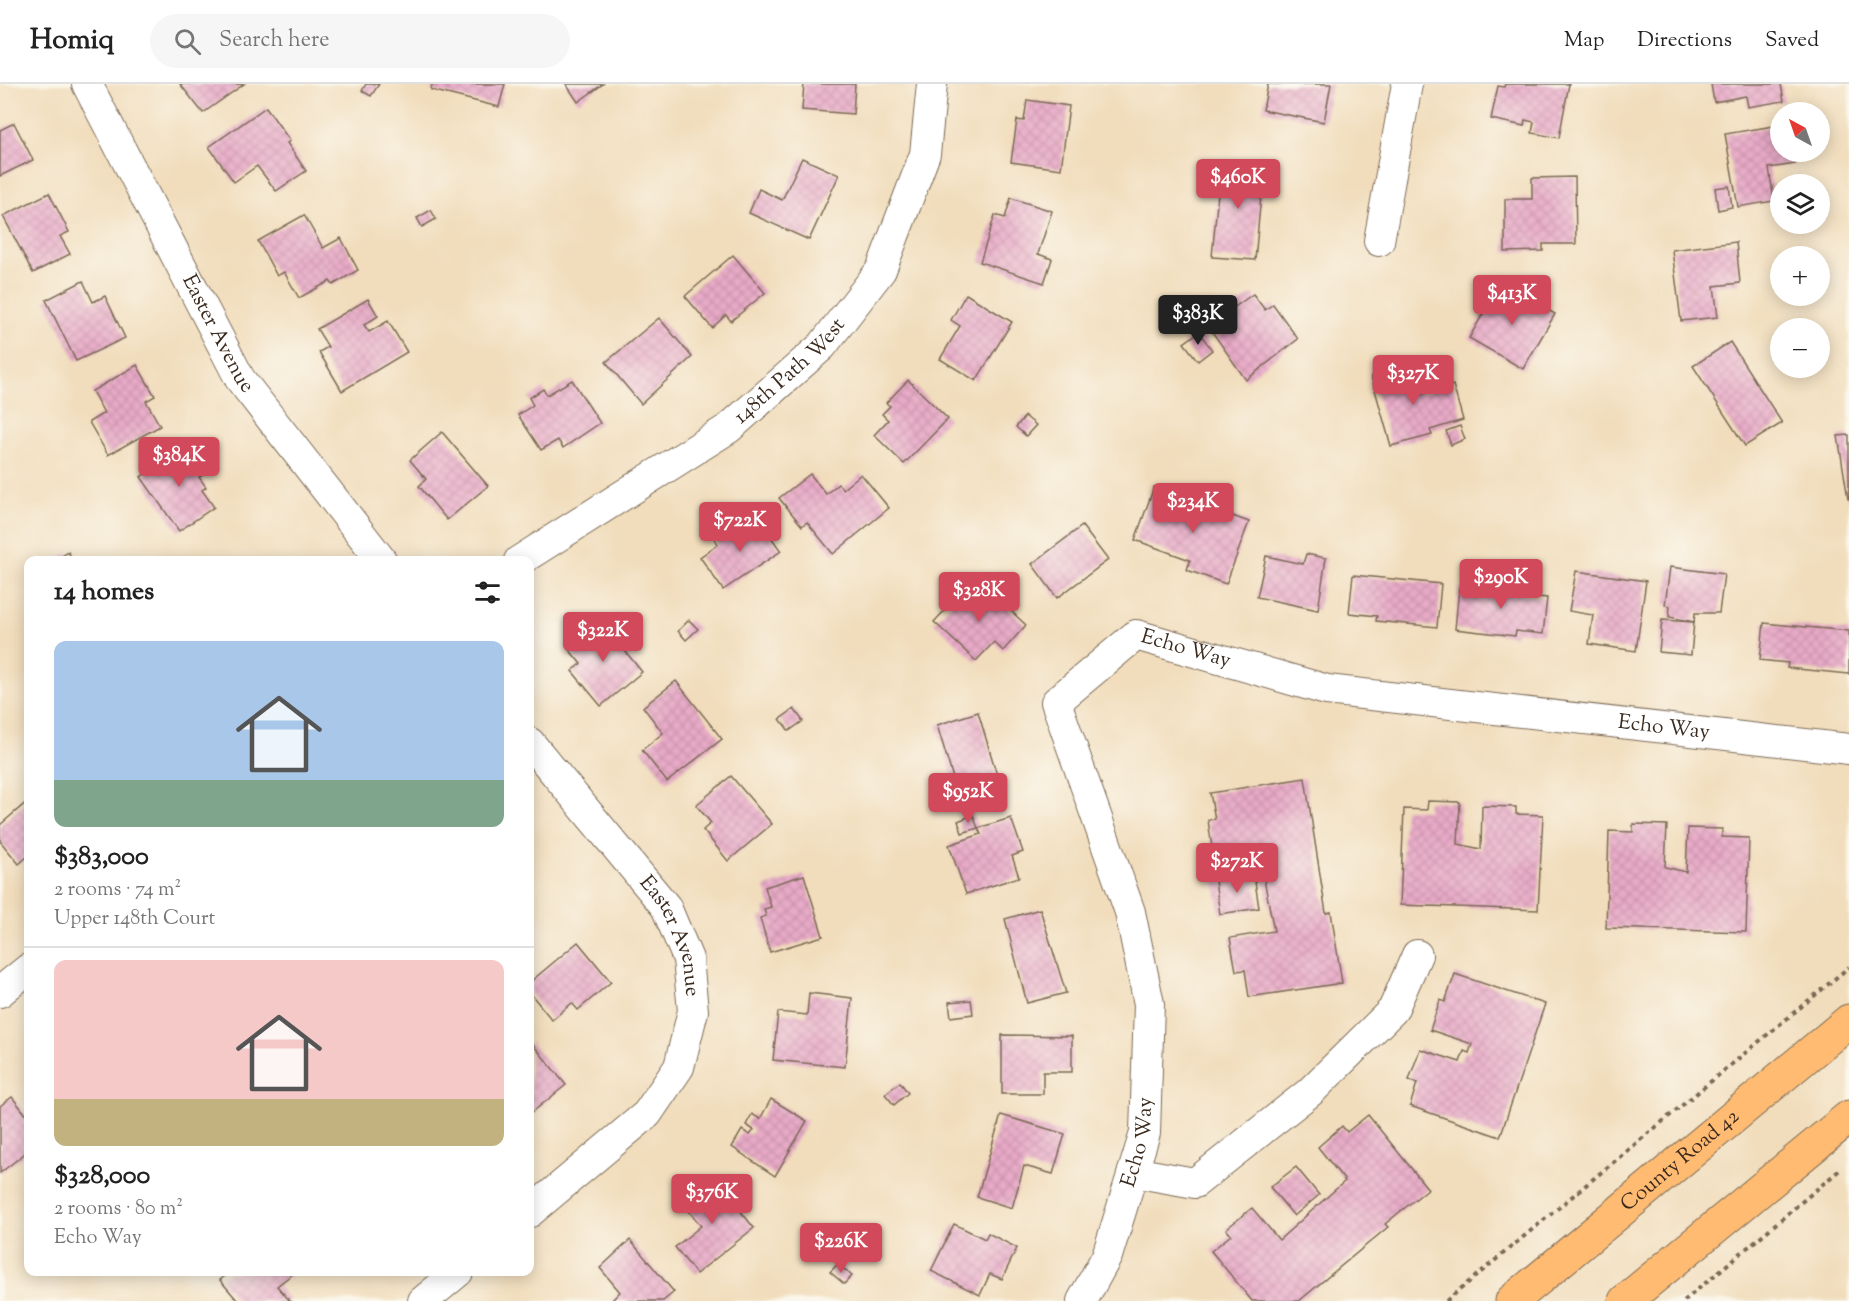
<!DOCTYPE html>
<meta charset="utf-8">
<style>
body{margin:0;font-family:"Sorts Mill Goudy",serif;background:#f6f6f6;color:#222;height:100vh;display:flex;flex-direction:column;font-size:22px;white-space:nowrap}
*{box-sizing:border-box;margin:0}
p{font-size:20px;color:#767676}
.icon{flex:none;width:33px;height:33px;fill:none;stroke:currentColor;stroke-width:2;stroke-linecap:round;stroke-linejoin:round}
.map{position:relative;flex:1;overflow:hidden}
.details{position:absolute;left:24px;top:472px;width:510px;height:720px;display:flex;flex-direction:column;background:#fff;border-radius:12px;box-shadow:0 3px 15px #0003}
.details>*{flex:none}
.needle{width:39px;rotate:320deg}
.tools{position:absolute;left:1770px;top:18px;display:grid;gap:12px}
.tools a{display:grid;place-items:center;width:60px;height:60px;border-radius:50%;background:#fff;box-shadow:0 3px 15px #0003;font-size:30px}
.price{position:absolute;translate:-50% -51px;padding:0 14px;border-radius:6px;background:#d1495b;color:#fff;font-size:20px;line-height:39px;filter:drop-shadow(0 2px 3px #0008)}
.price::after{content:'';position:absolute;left:50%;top:36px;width:18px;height:14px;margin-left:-9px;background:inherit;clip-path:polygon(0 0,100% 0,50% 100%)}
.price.current{background:#222;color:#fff}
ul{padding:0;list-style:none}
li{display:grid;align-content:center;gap:12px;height:318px;padding:0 30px}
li+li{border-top:2px solid #e0e0e0}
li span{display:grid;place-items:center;height:186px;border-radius:12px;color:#555}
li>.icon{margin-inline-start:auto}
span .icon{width:108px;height:108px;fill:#fffc;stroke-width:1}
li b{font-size:26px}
h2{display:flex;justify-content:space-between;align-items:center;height:72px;padding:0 30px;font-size:26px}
header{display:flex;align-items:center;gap:36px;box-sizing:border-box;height:84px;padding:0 30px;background:#fff;border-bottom:2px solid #e0e0e0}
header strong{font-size:28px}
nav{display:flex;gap:33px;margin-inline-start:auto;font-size:21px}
.search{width:420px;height:54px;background:#f6f6f6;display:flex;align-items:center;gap:15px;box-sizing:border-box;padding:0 21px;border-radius:33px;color:#767676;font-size:22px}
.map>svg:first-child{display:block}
.building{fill:url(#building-cross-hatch)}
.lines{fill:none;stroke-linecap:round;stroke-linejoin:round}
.minor-casing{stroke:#7b6955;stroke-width:32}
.highway-casing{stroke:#7b6955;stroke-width:35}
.path{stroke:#7b6955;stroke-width:4;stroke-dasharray:4.5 4.5;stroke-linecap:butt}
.minor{stroke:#fff;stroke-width:30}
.highway{stroke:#ffbb71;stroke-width:33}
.labels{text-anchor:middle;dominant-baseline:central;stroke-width:5;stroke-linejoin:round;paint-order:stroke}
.street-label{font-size:21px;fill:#3b2a1e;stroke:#fbf7ec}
</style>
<header>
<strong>Homiq</strong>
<div class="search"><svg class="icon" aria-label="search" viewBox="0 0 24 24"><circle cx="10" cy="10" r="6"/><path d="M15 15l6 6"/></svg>Search here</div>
<nav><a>Map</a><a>Directions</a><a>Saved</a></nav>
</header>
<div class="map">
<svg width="1849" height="1217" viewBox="0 0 1849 1217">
<defs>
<pattern id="building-cross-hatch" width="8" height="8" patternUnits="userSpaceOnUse" patternTransform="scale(1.5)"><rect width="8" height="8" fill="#e8aac7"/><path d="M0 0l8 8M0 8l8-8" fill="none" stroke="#c892aa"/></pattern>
</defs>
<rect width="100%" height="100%" fill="#fbf7ec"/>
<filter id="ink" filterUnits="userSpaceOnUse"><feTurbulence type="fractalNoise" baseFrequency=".0167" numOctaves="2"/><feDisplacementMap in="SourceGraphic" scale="12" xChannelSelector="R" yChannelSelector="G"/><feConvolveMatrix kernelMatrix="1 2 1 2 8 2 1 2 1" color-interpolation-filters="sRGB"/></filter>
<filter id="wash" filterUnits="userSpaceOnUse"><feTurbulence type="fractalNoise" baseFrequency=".008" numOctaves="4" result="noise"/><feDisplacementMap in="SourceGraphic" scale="24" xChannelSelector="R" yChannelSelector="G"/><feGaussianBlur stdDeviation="1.35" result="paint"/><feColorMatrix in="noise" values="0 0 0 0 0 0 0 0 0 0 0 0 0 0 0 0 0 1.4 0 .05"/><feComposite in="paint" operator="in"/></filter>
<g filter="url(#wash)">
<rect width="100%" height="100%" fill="#f1ddbc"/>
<g id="blocks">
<g class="building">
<path d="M180,0H244L203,29Z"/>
<path d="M366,0H379L371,12L362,7Z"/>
<path d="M432,0H505L499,23L431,6Z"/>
<path d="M566,0H603L578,18Z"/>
<path d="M804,0H855L853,30L802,26Z"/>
<path d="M1268,0H1331L1324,38L1263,26Z"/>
<path d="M1505,0H1569L1559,54L1532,49L1534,38L1525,36L1524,42L1491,35L1498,2L1504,3Z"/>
<path d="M1711,0H1781L1784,17L1748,23L1746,12L1714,18Z"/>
<path d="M1027,16L1069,22L1061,85L1011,78L1017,36L1024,37Z"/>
<path d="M266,23L290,57L287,59L306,87L276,107L257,82L234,98L209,63Z"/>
<path d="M14,39L33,76L0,92V46Z"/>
<path d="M1780,41V68H1793L1795,80L1769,84L1774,117L1738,123L1725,50Z"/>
<path d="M802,74L839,91L809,156L749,129L759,105L782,116Z"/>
<path d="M1221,76L1264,79L1255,176L1212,173Z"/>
<path d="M1575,93L1576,160H1543V167L1505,168V115H1532V94Z"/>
<path d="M1729,102L1732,123L1718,126L1715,104Z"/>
<path d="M49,109L69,148L60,152L70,170L33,189L3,132Z"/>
<path d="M1011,114L1052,127L1038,170L1052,175L1044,199L980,178L995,131L1005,134Z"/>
<path d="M431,126L436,135L422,143L417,134Z"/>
<path d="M304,131L323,164L341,154L358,186L333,201L330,197L299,214L284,188L277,192L258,157Z"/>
<path d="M1736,158L1740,199L1714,202L1718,233L1681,237L1672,166Z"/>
<path d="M733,171L765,209L731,237L726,231L712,244L685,212Z"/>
<path d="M83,197L93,218L105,212L125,254L76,277L46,216Z"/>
<path d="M1501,199L1555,230L1523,285L1469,254Z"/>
<path d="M966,210L1012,238L976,297L940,275L960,242L951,236Z"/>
<path d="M1253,210L1265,226L1273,220L1298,255L1246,296L1208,242Z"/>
<path d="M368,215L378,232L364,241L369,248L388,237L407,268L342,307L319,268L328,263L317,245Z"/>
<path d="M659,234L692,273L641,320L606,278Z"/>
<path d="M1199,248L1212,266L1198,277L1184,259Z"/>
<path d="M1730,258L1782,339L1745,362L1693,282Z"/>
<path d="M1412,280L1421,310L1453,301L1463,336L1430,346L1432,351L1391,362L1371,292Z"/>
<path d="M137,281L155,312L146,317L160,342L108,371L89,338L104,329L92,307Z"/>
<path d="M572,296L600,339L563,364L558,356L541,366L518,331L533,321L529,314L543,305L547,311Z"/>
<path d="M908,296L948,335L904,380L874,351L888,336L882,330L890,322L886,319Z"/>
<path d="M1025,332L1036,341L1026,352L1016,343Z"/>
<path d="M1460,342L1465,355L1451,361L1446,347Z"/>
<path d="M442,348L488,402L447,436L419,402L426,395L410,376Z"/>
<path d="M1849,351V415H1848L1838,352Z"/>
<path d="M182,360L203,391L199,393L206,403L202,406L214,423L179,447L141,393Z"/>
<path d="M810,390L826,410L838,400L843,405L861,390L889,424L833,470L807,438L802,442L779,414Z"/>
<path d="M1154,403L1249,438L1226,500L1187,486L1190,476L1135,456Z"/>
<path d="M756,432L781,467L723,506L700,473L718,460L714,454L727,445L730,450Z"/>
<path d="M1082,442L1108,476L1057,514L1032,480Z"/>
<path d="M68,468L74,477H59L58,475Z"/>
<path d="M1306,470L1326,474L1318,526L1257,513L1266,472L1303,480Z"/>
<path d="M1670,483L1724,490L1719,529H1695L1694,538L1669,533L1670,522L1665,521Z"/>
<path d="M1576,487L1646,497L1636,567L1589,560L1593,531L1569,527Z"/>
<path d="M1353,491L1441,500L1437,543L1376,537L1377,532L1349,529Z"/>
<path d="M1501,494L1522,496L1520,511L1547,514L1543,550L1516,547L1515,552L1455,545L1459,504L1499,508Z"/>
<path d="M971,498L996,521L999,516L1026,541L1003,567L994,558L976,577L934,538Z"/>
<path d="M600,536L642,588L601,622L572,587L581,580L567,563Z"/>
<path d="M689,536L698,545L686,556L678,547Z"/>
<path d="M1662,536L1694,538L1691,571L1659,568Z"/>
<path d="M1764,539L1849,547V590L1787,584L1788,579L1760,576Z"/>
<path d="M676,597L722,655L667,698L642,666L663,649L643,623Z"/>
<path d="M794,625L803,637L789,647L780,635Z"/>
<path d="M978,628L997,691L956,704L937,641Z"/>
<path d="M731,692L772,740L728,777L703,746L711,739L696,721Z"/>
<path d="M1305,694L1326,829L1331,828L1342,899L1249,913L1245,886L1236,887L1230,854L1274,847L1258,764L1213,771L1208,736L1215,735L1210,709Z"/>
<path d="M28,717V772L19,780L0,757V741Z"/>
<path d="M1428,717L1460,718L1458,760L1481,765L1482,722L1516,723V730L1543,731L1538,826L1400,821L1404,725L1427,726Z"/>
<path d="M973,731L978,744L962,749L958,737Z"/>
<path d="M1011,734L1023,768L1012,772L1019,793L966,810L949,761L981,750L978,744Z"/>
<path d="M1633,740L1667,741L1665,783L1686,788L1688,744L1722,745V753L1749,754L1746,848L1606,844L1609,747L1633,748Z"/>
<path d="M804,791L823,852L770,868L760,834L766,832L764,825L771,823L765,803Z"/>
<path d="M1254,791L1259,824L1220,830L1215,797Z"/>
<path d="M1040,825L1066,909L1027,919L1005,835Z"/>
<path d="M578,858L611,898L578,926L572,919L552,936L530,909V898Z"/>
<path d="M1455,890L1545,920L1500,1053L1410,1022L1417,999L1409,996L1420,965L1460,978L1464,967L1469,969L1472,960L1430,946L1440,916L1445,918Z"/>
<path d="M809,909L852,914L845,983L773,976L778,928L807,931Z"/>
<path d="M971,916L973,930L951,933L949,918Z"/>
<path d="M1002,951L1072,952V988H1043V1010H1002Z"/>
<path d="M530,957L566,1001L530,1030Z"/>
<path d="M900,998L908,1009L894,1021L885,1010Z"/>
<path d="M12,1013L28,1033V1067L0,1089V1022Z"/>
<path d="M771,1015L807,1037L775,1092L732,1063L742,1046L750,1051L754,1046L746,1041L752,1030L760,1035Z"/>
<path d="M1001,1031L1065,1050L1053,1090L1024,1082L1012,1124L977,1113Z"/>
<path d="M1368,1031L1428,1105L1385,1140L1388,1143L1299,1217H1252L1211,1167L1231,1151L1226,1145L1252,1124L1279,1156L1345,1097L1318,1063L1342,1042L1347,1048Z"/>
<path d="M1296,1083L1319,1111L1294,1132L1270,1103Z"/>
<path d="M713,1092L754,1144L696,1190L675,1163L701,1142L681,1117Z"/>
<path d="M954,1140L985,1155L988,1149L1017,1164L1002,1195L990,1190L980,1211L931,1187Z"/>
<path d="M630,1156L674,1208L663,1217H611L620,1208L600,1184Z"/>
<path d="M838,1180L852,1192L844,1200L830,1188Z"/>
<path d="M230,1188H295L277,1202L290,1217H238L220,1196Z"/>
</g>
</g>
</g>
<g filter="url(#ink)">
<use href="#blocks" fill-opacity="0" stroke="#7b6955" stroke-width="1.5"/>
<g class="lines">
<g class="minor-casing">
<g id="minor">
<path id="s1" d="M87,0L240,295L382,477"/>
<path d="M1379,157L1407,0"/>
<path id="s2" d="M519,477L729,344L822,262L881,186L925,70L932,0"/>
<path id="s3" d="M530,659L666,823L688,875L693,927L679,983L647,1030L530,1128"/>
<path d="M0,908L28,885"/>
<path d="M1133,1088L1195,1099L1310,1008L1393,926L1417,871"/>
<path d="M423,1217L458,1188"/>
<path id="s4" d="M1082,1217L1107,1172L1145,1049L1149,920L1130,828L1056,618L1136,551L1327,606L1849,665"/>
</g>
</g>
<g class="highway-casing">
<g id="highway">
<path id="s5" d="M1512,1217L1849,937"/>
<path d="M1625,1217L1849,1033"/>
</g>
</g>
<g class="path">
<path d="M1446,1217L1849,883"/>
<path d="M1684,1217L1842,1084"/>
</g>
<use href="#minor" class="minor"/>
<use href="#highway" class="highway"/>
</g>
</g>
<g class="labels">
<g class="street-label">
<text stroke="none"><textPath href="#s1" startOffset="282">Easter Avenue</textPath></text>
<text stroke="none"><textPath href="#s2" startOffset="332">148th Path West</textPath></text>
<text stroke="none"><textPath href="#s4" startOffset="782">Echo Way</textPath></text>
<text stroke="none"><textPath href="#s4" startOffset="1268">Echo Way</textPath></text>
<text stroke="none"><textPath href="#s3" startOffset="242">Easter Avenue</textPath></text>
<text stroke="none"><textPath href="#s4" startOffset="170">Echo Way</textPath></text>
<text stroke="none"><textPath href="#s5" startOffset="219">County Road 42</textPath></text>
</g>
</g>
</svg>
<div class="tools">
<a><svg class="needle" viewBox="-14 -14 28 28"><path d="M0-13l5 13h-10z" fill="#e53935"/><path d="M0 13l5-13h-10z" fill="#767676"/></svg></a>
<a><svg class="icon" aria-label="layers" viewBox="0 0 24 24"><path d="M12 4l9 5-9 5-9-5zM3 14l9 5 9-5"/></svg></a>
<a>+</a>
<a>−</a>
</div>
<b class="price" style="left:1238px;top:126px">$460K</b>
<b class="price" style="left:1512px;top:242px">$413K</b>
<b class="price current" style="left:1198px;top:262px">$383K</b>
<b class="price" style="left:1413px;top:322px">$327K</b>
<b class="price" style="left:179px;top:404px">$384K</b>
<b class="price" style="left:1193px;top:450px">$234K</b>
<b class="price" style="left:740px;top:469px">$722K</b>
<b class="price" style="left:1501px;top:526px">$290K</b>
<b class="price" style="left:979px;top:539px">$328K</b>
<b class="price" style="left:603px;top:579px">$322K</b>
<b class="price" style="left:968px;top:740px">$952K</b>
<b class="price" style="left:1237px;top:810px">$272K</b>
<b class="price" style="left:712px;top:1141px">$376K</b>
<b class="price" style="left:841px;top:1190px">$226K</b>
<section class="details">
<h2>14 homes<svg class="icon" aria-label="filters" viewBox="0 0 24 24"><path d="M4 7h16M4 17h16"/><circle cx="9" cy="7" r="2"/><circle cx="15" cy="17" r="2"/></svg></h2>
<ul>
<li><span style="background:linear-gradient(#a9c7e8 75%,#7fa58c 0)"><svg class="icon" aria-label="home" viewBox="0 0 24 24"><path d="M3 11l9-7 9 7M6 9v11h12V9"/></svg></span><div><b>$383,000</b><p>2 rooms · 74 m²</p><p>Upper 148th Court</p></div></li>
<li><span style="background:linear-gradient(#f6c9c9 75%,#c2b280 0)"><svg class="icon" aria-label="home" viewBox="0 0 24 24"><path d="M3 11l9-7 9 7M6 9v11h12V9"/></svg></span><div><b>$328,000</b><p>2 rooms · 80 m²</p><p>Echo Way</p></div></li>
</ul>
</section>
</div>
